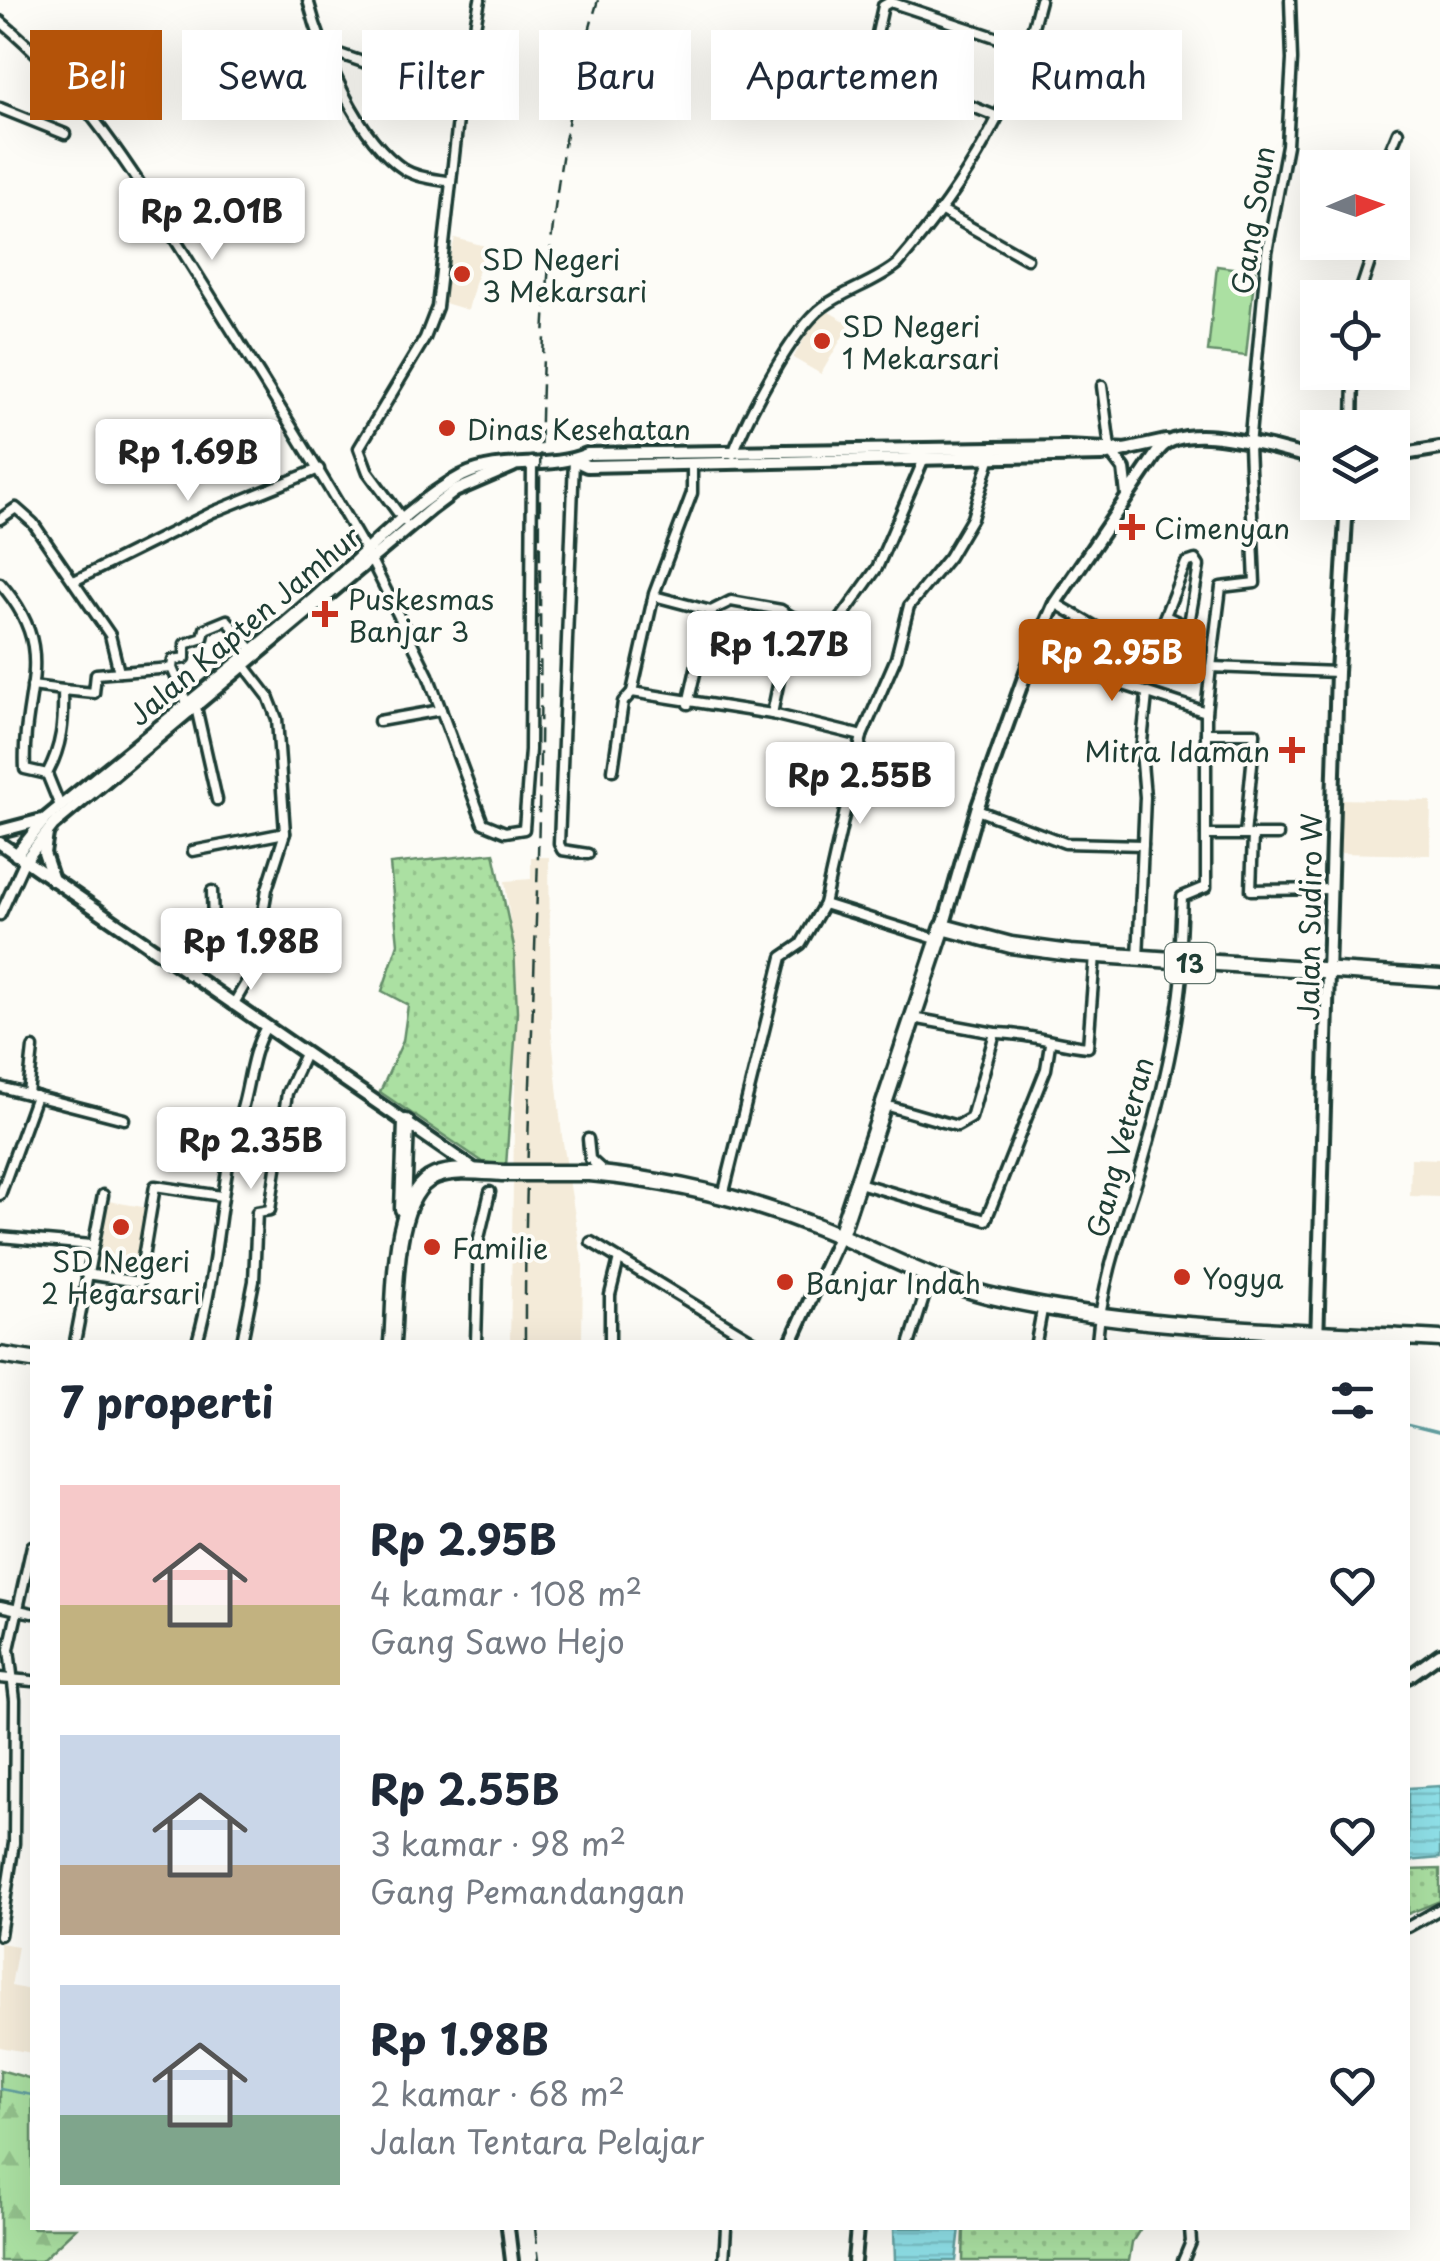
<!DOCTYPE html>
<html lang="id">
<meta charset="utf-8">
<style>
body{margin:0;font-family:"Playpen Sans",sans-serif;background:#f2f2f3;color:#1f2937;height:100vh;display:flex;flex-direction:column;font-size:38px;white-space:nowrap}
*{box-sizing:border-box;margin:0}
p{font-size:32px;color:#747a83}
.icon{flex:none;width:55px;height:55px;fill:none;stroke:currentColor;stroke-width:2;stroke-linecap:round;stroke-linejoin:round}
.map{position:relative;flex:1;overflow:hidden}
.sheet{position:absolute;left:30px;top:1340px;width:1380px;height:890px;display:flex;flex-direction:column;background:#fff;border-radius:0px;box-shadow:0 10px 40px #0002}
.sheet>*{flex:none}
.banner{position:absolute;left:30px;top:30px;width:1380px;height:90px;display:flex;gap:20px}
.needle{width:65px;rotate:88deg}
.buttons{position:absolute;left:1300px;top:150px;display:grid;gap:20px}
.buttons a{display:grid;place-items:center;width:110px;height:110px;border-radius:0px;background:#fff;box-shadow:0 10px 40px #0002;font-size:50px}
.price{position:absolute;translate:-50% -85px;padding:0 22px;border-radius:10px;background:#fff;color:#222;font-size:32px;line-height:65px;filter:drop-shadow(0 2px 5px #0008)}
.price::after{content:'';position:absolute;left:50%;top:60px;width:30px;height:22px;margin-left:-15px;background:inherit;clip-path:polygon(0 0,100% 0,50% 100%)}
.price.active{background:#b45309;color:#fff}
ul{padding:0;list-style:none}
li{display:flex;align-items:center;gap:30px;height:250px;padding:0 30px}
li span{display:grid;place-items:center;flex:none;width:280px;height:200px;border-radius:0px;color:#555}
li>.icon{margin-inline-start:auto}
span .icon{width:120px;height:120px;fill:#fffc;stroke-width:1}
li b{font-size:42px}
h2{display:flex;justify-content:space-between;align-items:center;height:120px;padding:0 30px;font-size:42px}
.pill{padding:0 35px;border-radius:0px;background:#fff;box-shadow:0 10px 40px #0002;font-size:35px;line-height:90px}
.pill.active{background:#b45309;color:#fff}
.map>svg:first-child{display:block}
.built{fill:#f4ebd9}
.grass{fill:url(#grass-dots);stroke:#658e6b;stroke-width:2.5}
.forest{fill:url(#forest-firs);stroke:#658e6b;stroke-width:2.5}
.garden{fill:#abe0a2;stroke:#658e6b;stroke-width:2.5}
.water{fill:url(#water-rules);stroke:#629fa0;stroke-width:2.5}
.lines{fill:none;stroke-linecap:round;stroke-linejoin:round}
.stream{stroke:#629fa0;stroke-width:2.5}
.street-casing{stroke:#1f3d34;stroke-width:15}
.secondary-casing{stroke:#1f3d34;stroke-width:18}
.highway-casing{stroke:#1f3d34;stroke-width:21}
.street{stroke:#fdfcf7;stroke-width:8}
.secondary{stroke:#fdfcf7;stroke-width:10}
.highway{stroke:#fdfcf7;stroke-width:14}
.rail{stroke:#1f3d34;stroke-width:2.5;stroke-dasharray:15 8;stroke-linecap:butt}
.highway-bridge-casing{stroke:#1f3d34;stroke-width:21;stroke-linecap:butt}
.highway-bridge{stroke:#fdfcf7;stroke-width:14}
.poi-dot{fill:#c8321e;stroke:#fdfcf7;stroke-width:4}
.labels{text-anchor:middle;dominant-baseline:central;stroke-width:8;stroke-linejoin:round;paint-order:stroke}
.shield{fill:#fdfcf7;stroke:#62766e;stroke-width:2.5}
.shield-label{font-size:25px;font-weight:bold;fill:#1f3d34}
.street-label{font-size:28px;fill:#1f3d34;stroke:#fdfcf7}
.poi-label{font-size:28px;fill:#1f3d34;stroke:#fdfcf7;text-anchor:start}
</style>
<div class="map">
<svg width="1440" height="2261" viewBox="0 0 1440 2261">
<defs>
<pattern id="grass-dots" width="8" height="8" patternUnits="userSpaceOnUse" patternTransform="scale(2.5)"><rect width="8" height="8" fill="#abe0a2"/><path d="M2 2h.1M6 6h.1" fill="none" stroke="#93c18c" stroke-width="1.8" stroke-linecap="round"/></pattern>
<pattern id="forest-firs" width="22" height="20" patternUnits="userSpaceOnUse" patternTransform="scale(2.5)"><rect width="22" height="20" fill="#abe0a2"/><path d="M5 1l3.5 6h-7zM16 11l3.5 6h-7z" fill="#93c18c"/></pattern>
<pattern id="water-rules" width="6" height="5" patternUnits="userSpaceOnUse" patternTransform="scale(2.5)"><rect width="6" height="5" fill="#8fe0e8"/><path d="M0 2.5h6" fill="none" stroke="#7bc1c8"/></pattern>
</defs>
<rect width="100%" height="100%" fill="#fdfcf7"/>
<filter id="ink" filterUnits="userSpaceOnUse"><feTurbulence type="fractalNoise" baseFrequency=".01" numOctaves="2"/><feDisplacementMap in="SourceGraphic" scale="20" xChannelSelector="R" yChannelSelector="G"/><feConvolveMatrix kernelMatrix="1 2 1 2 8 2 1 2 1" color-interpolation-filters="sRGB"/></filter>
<g filter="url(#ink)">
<g class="built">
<path d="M455,238L485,246L468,310L438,301Z"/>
<path d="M822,308L850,324L821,374L793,358Z"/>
<path d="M1336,799L1431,801L1430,855L1335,853Z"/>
<path d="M531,857H549L551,1026L562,1136L583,1266L582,1342H510L517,977L505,881L531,879Z"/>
<path d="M1411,1158L1440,1159V1197L1410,1196Z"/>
<path d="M102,1200L149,1208L137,1280L87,1272Z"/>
<path d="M0,1943L18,1946L11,1986L30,1990L32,2053L0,2047Z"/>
</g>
<g class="grass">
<path d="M494,853L514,947L517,1012L506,1166L483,1162L380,1092L403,1041L408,1005L382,991L398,944L390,864Z"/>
<path d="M1440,1869V1901L1408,1914V1870Z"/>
<path d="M964,2228H1141L1132,2242L1129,2261H963Z"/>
</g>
<path class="forest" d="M0,2070L32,2079V2228H76L41,2261H0Z"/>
<path class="garden" d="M1217,266L1255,271L1246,356L1208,352Z"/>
<g class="water">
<path d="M1440,1786V1858L1408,1861V1788Z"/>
<path d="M894,2228H960L956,2261H895Z"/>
</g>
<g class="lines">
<g class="stream">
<path d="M1408,1425L1440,1433"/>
<path d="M0,2089L32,2095"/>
</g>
<g class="street-casing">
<g id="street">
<path d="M308,0C322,53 357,139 405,170C418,178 436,179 451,182"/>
<path d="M0,21C91,95 146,194 208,292C262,379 317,465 367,553"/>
<path d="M325,49L461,96"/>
<path d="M0,108L65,134"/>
<path d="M998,117L870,66L883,6L890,2L1028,48"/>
<path d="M1383,168L1398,132"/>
<path d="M940,210L1027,259"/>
<path d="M1358,298L1371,259V242"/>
<path d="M1102,386L1110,448"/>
<path d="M1353,428L1354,372"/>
<path d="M733,454C747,416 792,330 823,307C846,290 875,283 898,264C966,185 1016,102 1040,0"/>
<path d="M574,460L559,844L562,850L588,854"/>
<path d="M692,464V493L654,594L632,692L772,714L862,736"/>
<path d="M0,519L16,508L33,523L110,635L119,672"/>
<path d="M404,521L368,472L359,448L425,338L437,307L459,111L480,0"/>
<path d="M372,562L428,675L483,823L505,832L524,829L530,750L532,462"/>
<path d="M74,581L213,512L319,469"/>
<path d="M0,583C61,653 21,690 25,769L47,774L60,806"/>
<path d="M654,596L711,611L731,601L781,610L792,617"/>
<path d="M1055,603L1180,676L1199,566L1195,560L1186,563L1148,658"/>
<path d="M1165,616L1189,627"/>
<path d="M1032,655L1206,712"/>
<path d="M1211,667L1221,587L1255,583L1249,446L1267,252L1287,145L1292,60L1290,0"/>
<path d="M172,668L187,703"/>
<path d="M1087,668L1102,631"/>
<path d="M32,686L63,690C64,722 62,746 47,774"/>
<path d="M63,690L94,693L96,674L172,668L173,660L185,658V644L203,638L205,629L227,620L252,650"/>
<path d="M688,704L703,638"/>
<path d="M196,707L217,800"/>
<path d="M772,714L792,617L828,627L837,624L877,568L924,459"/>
<path d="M379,721L441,710"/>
<path d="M1206,733H1255"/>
<path d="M1255,734L1245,835H1253L1251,890L1331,889"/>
<path d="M613,770L623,702L632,692"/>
<path d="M977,810L1065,843L1143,845"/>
<path d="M1206,835H1245"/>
<path d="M1253,835H1278"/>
<path d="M193,851L285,833"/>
<path d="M824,904L939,940"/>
<path d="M0,915L24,862"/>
<path d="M1138,959L1145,797L1141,751L1147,695"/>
<path d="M1179,962L1182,897L1206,887V712L1211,667L1337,672"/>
<path d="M188,975L213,925L212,891"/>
<path d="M233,1005L253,971L267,889L285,833L277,719L268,696L241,661"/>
<path d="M995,1033C1028,1033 1056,1044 1088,1047L1095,955"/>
<path d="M0,1087L124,1119"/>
<path d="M28,1094L33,1048"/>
<path d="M885,1105L957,1126L971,1118L995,1033L913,1018"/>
<path d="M234,1132C250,1097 247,1059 266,1027"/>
<path d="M588,1139L590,1159L601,1169"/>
<path d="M859,1183L986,1220L1046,1069L1050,1044"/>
<path d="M0,1195L36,1096"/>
<path d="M723,1196L782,957L801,944L824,904L862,736L896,658L909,606L949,557L972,518L990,459"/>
<path d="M0,1237L91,1245"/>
<path d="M591,1242L755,1342"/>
<path d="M86,1274L139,1282L155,1186L221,1196"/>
<path d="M75,1342L103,1195"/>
<path d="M197,1342C217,1273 219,1202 234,1132L279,1143"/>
<path d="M242,1342L254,1281L257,1212L270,1210L287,1093L305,1054"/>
<path d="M476,1342L479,1238L490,1192"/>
<path d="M610,1342V1295L619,1259"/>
<path d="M910,1342L931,1275"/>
<path d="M1036,1342L1043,1305"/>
<path d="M1097,1342C1102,1280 1123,1225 1142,1165C1161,1100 1178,1030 1183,963"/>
<path d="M0,1606L32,1613"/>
<path d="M0,1678L32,1681"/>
<path d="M1408,1927L1440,1909"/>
<path d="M0,1935L14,1843L15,1700L9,1649L32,1546"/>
<path d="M724,2261L726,2228"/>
<path d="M1183,2261L1191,2242L1190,2228"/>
</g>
</g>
<g class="secondary-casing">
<g id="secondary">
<path d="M1111,452L1124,469L1127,495"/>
<path d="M1392,456L1440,448"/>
<path d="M574,460L587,466L1102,455L1166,441"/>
<path d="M0,831L42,820"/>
<path d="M47,834L44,853L53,880"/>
<path d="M0,843L475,1170"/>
<path d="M16,855L45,819C133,747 223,677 310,602C356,563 409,504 462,476C502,456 547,471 587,454L1065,447L1128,450"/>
<path d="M24,862L53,825L431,509L455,491L513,466"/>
<path d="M943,927L978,806L1032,655L1055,603L1159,450C1186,417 1278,451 1318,459"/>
<path d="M791,1342L840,1235"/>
<path d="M1317,1342L1337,672L1347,502"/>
<path d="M1408,1677L1440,1654"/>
<path d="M508,2228L512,2261"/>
<path d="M854,2261L857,2228"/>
</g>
</g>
<g class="highway-casing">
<g id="highway">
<path d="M590,1173C667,1180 745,1198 818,1227C874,1249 928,1280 987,1295C1134,1330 1289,1330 1440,1339"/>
<path d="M403,1209L406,1122"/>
<path d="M840,1235L943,927L1011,945L1070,953L1440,978"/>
<path d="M392,1342C396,1301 390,1194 435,1176C454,1168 483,1172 504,1173"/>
<path d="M0,1355L32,1360"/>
</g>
</g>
<use href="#street" class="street"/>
<use href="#secondary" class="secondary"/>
<use href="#highway" class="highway"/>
<g class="rail">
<path d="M525,1342C524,1145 538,949 540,752C543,503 524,241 598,0"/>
<path d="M535,2228L539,2261"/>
</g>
<g class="highway-bridge-casing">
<path id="highway-bridge" d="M504,1173H590"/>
</g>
<use href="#highway-bridge" class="highway-bridge"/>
</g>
</g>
<g class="poi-dot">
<circle cx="462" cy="274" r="10"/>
<circle cx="822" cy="341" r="10"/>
<circle cx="447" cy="428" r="10"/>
<path d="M1127 512h10v10h10v10h-10v10h-10v-10h-10v-10h10z"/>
<path d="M320 599h10v10h10v10h-10v10h-10v-10h-10v-10h10z"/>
<path d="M1287 735h10v10h10v10h-10v10h-10v-10h-10v-10h10z"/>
<circle cx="121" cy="1227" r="10"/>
<circle cx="432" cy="1247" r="10"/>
<circle cx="1182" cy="1277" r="10"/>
<circle cx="785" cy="1282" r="10"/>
</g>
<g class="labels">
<rect class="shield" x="1165" y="943" width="50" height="40" rx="8"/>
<g class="shield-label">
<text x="1190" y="963">13</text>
</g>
<g class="street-label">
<text transform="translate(1252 220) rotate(-81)">Gang Soun</text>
<text transform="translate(244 625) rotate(-40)">Jalan Kapten Jamhur</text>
<text transform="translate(1309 917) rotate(-89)">Jalan Sudiro W</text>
<text transform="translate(1119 1147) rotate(-75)">Gang Veteran</text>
</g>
<g class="poi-label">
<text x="482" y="258">SD Negeri<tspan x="482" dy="32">3 Mekarsari</tspan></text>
<text x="842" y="325">SD Negeri<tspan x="842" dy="32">1 Mekarsari</tspan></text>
<text x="467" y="428">Dinas Kesehatan</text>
<text x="1154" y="527">Cimenyan</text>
<text x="348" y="598">Puskesmas<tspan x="348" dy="32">Banjar 3</tspan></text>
<text x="1270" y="750" text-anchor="end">Mitra Idaman</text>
<text x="452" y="1247">Familie</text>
<text x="121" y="1260" text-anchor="middle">SD Negeri<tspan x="121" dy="32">2 Hegarsari</tspan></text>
<text x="1202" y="1277">Yogya</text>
<text x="805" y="1282">Banjar Indah</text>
</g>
</g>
</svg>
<div class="buttons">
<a><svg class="needle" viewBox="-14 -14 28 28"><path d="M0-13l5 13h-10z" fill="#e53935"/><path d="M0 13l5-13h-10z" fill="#747a83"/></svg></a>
<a><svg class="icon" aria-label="locate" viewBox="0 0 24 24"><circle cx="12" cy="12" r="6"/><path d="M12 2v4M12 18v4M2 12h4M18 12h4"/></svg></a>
<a><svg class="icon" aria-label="layers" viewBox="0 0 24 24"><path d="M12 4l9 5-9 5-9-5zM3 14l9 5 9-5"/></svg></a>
</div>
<b class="price" style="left:212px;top:263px">Rp 2.01B</b>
<b class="price" style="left:188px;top:504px">Rp 1.69B</b>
<b class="price" style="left:779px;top:696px">Rp 1.27B</b>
<b class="price active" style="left:1112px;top:704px">Rp 2.95B</b>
<b class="price" style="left:860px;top:827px">Rp 2.55B</b>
<b class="price" style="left:251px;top:993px">Rp 1.98B</b>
<b class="price" style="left:251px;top:1192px">Rp 2.35B</b>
<div class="banner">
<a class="pill active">Beli</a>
<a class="pill">Sewa</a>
<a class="pill">Filter</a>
<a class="pill">Baru</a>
<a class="pill">Apartemen</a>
<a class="pill">Rumah</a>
</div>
<section class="sheet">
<h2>7 properti<svg class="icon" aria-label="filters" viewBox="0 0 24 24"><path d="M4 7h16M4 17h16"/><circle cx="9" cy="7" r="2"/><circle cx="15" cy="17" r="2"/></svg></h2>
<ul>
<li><span style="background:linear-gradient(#f6c9c9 60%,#c2b280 0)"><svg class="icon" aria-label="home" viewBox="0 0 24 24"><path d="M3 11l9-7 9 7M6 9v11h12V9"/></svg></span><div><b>Rp 2.95B</b><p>4 kamar · 108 m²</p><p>Gang Sawo Hejo</p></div><svg class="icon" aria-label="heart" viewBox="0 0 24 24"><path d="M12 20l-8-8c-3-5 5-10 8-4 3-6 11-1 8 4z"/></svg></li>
<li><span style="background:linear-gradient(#c9d6e8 65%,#b9a48a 0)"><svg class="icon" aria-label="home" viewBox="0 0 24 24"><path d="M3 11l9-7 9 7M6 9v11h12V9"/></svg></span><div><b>Rp 2.55B</b><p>3 kamar · 98 m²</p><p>Gang Pemandangan</p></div><svg class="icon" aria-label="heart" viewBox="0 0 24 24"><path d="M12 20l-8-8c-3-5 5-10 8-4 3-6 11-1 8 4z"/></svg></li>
<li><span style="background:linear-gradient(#c9d6e8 65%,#7fa58c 0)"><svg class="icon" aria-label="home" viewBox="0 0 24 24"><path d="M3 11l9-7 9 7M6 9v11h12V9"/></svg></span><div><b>Rp 1.98B</b><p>2 kamar · 68 m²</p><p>Jalan Tentara Pelajar</p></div><svg class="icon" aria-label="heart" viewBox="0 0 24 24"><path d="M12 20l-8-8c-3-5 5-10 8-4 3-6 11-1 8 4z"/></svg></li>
</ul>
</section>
</div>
